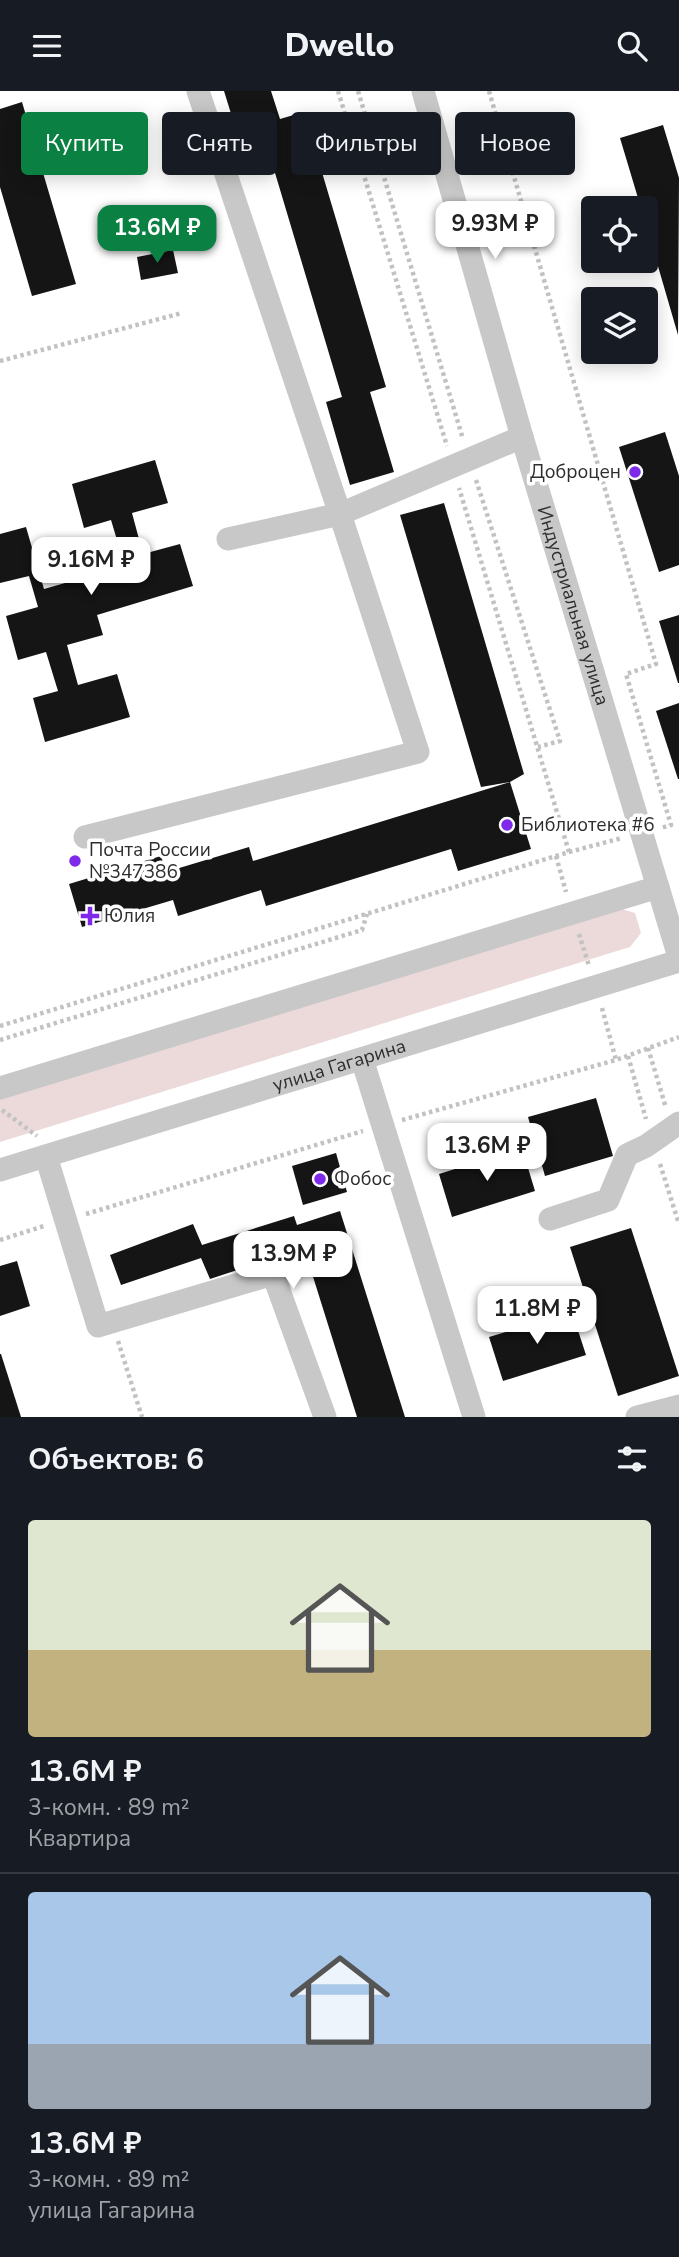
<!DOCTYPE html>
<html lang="ru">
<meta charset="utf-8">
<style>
body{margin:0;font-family:"Nunito Sans",sans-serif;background:#20242c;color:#f1f3f6;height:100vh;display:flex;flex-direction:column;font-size:26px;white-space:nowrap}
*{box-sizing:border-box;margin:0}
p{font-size:23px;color:#9ea1a6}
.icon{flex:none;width:38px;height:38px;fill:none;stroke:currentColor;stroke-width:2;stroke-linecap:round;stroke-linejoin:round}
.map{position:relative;height:1326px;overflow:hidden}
.sheet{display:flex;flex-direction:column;background:#171b24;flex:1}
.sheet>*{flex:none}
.top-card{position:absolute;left:21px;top:21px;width:637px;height:63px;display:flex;gap:14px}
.tools{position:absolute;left:581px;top:105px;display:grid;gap:14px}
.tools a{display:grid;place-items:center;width:77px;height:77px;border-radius:7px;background:#171b24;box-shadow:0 4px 18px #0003;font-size:35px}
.price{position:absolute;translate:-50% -60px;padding:0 16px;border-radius:14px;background:#fff;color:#222;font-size:23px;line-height:46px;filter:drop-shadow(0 2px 4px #0008)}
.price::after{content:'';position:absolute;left:50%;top:42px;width:21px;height:16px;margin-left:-10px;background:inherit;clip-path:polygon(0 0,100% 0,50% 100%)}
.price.selected{background:#0b8043;color:#fff}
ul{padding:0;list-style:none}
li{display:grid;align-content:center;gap:14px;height:371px;padding:0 28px}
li+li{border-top:2px solid #363941}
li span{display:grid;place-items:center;height:217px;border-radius:7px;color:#555}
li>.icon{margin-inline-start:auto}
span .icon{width:126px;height:126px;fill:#fffc;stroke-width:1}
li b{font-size:30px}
h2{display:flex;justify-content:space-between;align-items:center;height:84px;padding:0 28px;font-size:30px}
.chip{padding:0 24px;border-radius:7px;background:#171b24;box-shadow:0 4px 18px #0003;font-size:24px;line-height:63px}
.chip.selected{background:#0b8043;color:#fff}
header{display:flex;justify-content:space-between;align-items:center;height:91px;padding:0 28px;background:#171b24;font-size:32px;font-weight:800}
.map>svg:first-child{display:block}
.green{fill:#ecdadb}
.building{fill:#151515}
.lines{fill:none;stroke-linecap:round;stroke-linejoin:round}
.path{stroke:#c2c2c2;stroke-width:4.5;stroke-dasharray:3.5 3.5;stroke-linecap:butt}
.minor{stroke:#c8c8c8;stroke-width:23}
.poi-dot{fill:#7f29eb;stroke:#fff;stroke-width:2.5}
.labels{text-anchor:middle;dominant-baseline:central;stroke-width:7;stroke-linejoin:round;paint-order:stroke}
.poi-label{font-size:19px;fill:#2e2e2e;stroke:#fff;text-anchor:start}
.street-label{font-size:19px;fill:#2e2e2e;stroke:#fff}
</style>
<header><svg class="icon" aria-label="menu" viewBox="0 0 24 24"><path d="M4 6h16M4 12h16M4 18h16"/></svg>Dwello<svg class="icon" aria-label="search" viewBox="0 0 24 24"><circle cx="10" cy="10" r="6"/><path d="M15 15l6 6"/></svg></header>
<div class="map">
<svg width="679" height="1326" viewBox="0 0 679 1326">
<rect width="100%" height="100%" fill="#fff"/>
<path class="green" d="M615,816L635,822L641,842L630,856L0,1051V1007Z"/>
<g class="building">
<path d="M224,0H271L280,28L304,21L386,296L370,301L394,381L350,394L326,311L342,306L261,35L237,42Z"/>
<path d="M22,11L76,193L32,205L0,96V18Z"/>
<path d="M663,34L679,87L678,244L646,134V117H641L620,47Z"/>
<path d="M164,117L171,139L138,149L131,127Z"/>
<path d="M173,159L178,182L141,189L137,166Z"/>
<path d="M665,341L679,385V474L659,481L619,356Z"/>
<path d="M155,369L168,412L132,422L143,463L180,453L193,495L97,524L103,544L67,554L78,594L117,583L130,626L45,651L33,607L58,600L46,561L18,569L6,525L38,516L29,485L0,492V443L26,436L44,498L86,486L84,480L123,469L111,429L84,437L72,393Z"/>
<path d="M444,412L524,683L510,691L481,696L400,424Z"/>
<path d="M679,524V592H678L659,530Z"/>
<path d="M679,612V688H678L656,620Z"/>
<path d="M510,691L531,758L458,780L451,758L266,815L261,799L178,825L173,809L82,836L69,793L161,765L166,781L249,756L253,770Z"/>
<path d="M596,1007L613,1065L545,1085L528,1026Z"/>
<path d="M522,1057L535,1100L452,1126L439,1083Z"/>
<path d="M336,1062L347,1101L303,1114L292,1075Z"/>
<path d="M340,1120L405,1326H357L304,1157L210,1188L201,1167L121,1194L110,1164L193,1133L202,1154L294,1125L297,1134Z"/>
<path d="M631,1137L679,1285L618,1305L570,1156Z"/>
<path d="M17,1170L30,1215L0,1225V1175Z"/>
<path d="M572,1221L586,1264L503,1290L489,1246Z"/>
<path d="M0,1263H1L21,1326H0Z"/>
</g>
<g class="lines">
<g class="path">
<path d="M338,0L447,355"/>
<path d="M358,0L463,348"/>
<path d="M489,0L656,573L626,583L671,734L661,737"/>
<path d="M0,270L182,222"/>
<path d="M476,389L560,650L538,656"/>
<path d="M569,761L622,747"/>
<path d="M556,765L566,801"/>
<path d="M579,843L589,875"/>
<path d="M602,917L616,969"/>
<path d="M0,935L569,761L459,397"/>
<path d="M0,949L362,839L367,823"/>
<path d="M648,957L666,1017"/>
<path d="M628,965L646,1028"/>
<path d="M2,1019L37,1045"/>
<path d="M402,1029L616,969L679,946"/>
<path d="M660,1073L679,1133"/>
<path d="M86,1123L363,1040"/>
<path d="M0,1149L44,1135"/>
<path d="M118,1250L142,1326"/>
</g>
<g class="minor">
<path d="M198,0L340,423L228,448"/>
<path id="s1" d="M423,0L522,346L679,866"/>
<path d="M85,746L418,661L340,423L522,346"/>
<path d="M362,968L474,1326"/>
<path d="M0,997L658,796"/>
<path d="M46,1065L98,1235L273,1183L325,1326"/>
<path id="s2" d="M0,1079L679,870"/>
<path d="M550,1128L608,1109L627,1064L646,1055L679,1032"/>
<path d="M637,1326L679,1315"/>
</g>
</g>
<g class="poi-dot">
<circle cx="635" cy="381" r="7"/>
<circle cx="507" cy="734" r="7"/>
<circle cx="75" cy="770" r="7"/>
<path d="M86.5 814.5h7v7h7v7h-7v7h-7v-7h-7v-7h7z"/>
<circle cx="320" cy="1088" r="7"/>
</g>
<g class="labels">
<g class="poi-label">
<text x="621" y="381" text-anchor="end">Доброцен</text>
<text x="521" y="734">Библиотека #6</text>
<text x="89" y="759">Почта России<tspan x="89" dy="22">№347386</tspan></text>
<text x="104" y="825">Юлия</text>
<text x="334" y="1088">Фобос</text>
</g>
<g class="street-label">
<text stroke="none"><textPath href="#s1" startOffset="536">Индустриальная улица</textPath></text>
<text stroke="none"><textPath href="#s2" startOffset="355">улица Гагарина</textPath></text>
</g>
</g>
</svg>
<div class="tools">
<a><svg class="icon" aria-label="locate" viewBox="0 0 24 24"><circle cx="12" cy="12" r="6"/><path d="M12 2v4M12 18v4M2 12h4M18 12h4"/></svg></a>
<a><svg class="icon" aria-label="layers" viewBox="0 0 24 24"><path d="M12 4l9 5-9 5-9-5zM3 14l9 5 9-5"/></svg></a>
</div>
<b class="price" style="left:495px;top:170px">9.93M ₽</b>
<b class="price selected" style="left:157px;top:174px">13.6M ₽</b>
<b class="price" style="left:91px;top:506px">9.16M ₽</b>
<b class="price" style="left:487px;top:1092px">13.6M ₽</b>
<b class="price" style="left:293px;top:1200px">13.9M ₽</b>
<b class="price" style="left:537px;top:1255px">11.8M ₽</b>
<div class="top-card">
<a class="chip selected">Купить</a>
<a class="chip">Снять</a>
<a class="chip">Фильтры</a>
<a class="chip">Новое</a>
</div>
</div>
<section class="sheet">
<h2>Объектов: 6<svg class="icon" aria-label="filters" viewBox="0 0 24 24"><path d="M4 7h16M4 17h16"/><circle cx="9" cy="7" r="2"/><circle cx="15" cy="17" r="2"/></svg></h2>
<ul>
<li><span style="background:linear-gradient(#dfe7d0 60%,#c2b280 0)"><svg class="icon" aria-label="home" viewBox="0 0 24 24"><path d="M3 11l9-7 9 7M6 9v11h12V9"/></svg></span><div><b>13.6M ₽</b><p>3-комн. · 89 m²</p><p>Квартира</p></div></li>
<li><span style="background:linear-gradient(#a9c7e8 70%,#9aa5b1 0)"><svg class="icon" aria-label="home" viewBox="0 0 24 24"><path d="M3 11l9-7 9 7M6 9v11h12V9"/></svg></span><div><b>13.6M ₽</b><p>3-комн. · 89 m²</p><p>улица Гагарина</p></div></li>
</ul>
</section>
